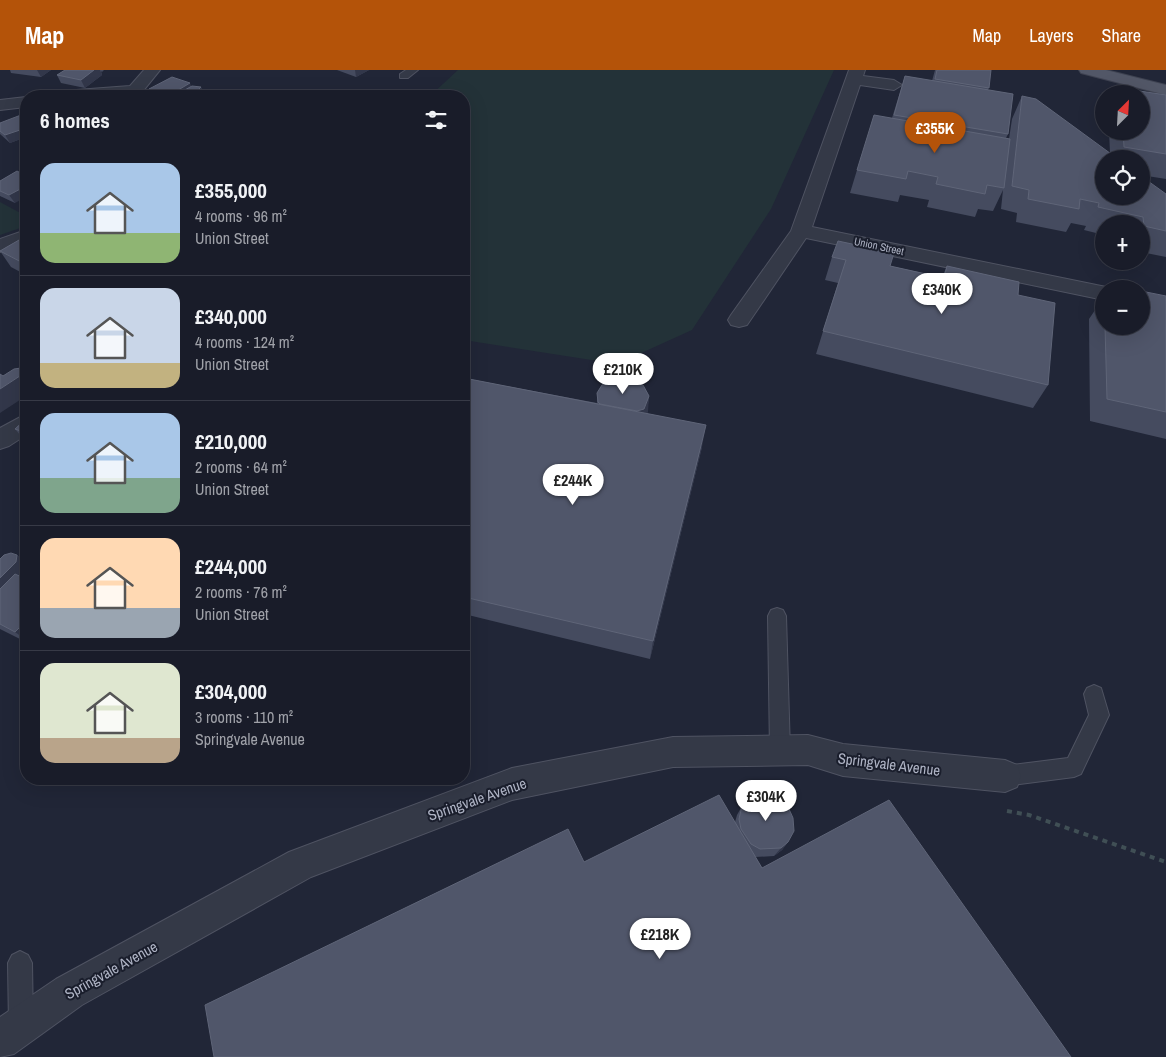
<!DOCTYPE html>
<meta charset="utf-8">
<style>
body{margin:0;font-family:"Archivo Narrow",sans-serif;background:#222531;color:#f1f3f6;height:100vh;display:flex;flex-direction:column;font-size:19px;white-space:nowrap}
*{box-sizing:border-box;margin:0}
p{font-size:16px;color:#9fa1a8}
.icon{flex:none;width:28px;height:28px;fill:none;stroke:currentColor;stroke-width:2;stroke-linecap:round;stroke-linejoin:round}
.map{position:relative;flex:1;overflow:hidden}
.side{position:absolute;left:20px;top:20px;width:450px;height:695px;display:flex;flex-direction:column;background:#191c29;border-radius:20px;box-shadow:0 5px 20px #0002,0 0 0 1px #373a46}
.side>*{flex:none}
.needle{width:32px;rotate:24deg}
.fabs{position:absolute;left:1095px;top:15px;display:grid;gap:10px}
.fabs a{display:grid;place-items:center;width:55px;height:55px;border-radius:50%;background:#191c29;box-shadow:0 5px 20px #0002,0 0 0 1px #373a46;font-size:25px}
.price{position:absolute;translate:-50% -42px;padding:0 11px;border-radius:18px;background:#fff;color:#222;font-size:16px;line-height:32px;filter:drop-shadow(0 1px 2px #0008)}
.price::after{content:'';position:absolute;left:50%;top:30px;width:15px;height:11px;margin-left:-8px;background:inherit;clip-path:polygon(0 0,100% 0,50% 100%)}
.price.active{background:#b45309;color:#fff}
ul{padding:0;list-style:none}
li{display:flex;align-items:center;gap:15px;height:125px;padding:0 20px}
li+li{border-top:1px solid #373a46}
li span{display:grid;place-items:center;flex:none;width:140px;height:100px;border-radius:15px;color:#555}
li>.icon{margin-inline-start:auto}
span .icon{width:60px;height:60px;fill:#fffc;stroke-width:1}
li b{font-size:21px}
h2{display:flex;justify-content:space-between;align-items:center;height:60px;padding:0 20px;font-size:21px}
header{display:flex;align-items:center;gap:30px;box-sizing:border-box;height:70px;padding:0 25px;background:#b45309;color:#fff}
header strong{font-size:24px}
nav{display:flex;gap:28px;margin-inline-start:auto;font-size:18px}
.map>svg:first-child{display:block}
.green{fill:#233238}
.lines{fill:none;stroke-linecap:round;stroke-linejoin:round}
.service-casing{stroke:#4f5362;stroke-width:2}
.minor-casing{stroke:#4f5362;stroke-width:2}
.primary-casing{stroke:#3e4251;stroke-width:2}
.path{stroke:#404f55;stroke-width:4;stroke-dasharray:5 5;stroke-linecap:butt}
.service{fill:#343947;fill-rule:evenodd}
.minor{fill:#343947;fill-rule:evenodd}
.primary{fill:#525767;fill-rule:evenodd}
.wall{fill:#454b5f}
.shaded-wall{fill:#32374a}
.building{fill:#50566a;stroke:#5f6578}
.labels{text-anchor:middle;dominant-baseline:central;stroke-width:4;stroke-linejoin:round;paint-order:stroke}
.far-street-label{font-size:11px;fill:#aeb3c4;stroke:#1a1e2c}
.near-street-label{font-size:15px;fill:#aeb3c4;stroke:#1a1e2c}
</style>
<header>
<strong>Map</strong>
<nav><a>Map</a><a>Layers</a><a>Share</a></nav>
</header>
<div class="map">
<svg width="1166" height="987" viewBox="0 0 1166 987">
<rect width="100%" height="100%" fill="#212637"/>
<g class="green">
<path d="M458,0H834L771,139L692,260L617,294L464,270V26H430Z"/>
<path d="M0,132L26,146V156L0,165Z"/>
</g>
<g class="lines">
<g class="service-casing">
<g id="service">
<path d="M406,0H418L408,8H400V4Z"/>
<path d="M777,538L783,540L786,546L790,682L787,689L780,692L773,689L770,682L768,546L771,540Z"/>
<path d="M1094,615L1101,618L1109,645L1081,704L1074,707L1005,716L998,713L995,706L998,699L1005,696L1068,688L1089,645L1084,624L1087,618Z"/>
<path d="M20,881L28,885L32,893L33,955L30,964L21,967L12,964L9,955L8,893L12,885Z"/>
</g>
</g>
<g class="minor-casing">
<g id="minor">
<path d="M144,0H160L143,21L142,26H55L63,21L130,16Z"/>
<path d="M849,0H865L863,6L894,10L902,15L894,20L860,15L812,157L1111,218L1104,219V230L806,168L747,255L739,257L731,255L728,250L731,245L791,161Z"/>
<path d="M26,27V37L0,40V30Z"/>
<path d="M26,160V173L0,182V169Z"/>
<path d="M26,344V365L9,376L0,379V358Z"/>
<path d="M808,665L843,674L1005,690L1017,695L1021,706L1017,717L1005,722L843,706L808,695L673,697L512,730L311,807L82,935L14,984L0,987V947L56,909L289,782L512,698L673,667Z"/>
</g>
</g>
<g class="primary-casing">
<path id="primary" d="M1079,0H1106L1166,15V25L1081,3Z"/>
</g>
<path class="path" d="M1007,741L1029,745L1166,792"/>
<use href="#service" class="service"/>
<use href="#minor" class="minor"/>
<use href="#primary" class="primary"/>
</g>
<g class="wall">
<path d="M10,0H51L41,7L11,3Z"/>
<path d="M65,0H104L102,2L101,1L102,5L85,18L61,13L57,5Z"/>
<path d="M337,0H369L356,7Z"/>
<path d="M935,0H991L988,20L1008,64L1006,68L1009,69L1012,49L1022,26L1110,83L1109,61H1141V24H1117L1120,18L1166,25V109L1141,105V89H1104L1166,124V187L1141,182V154H1104V165L1084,160L1086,156L1071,153L1066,162L1016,152L1017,143L1001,139L1003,120L993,141L978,139L975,147L927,137L929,130L900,125L898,132L850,123L857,100L892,48L905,6L932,11Z"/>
<path d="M191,17H201L203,23L207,24L208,26H152L149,19Z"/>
<path d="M26,50V67L10,73L0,64V53Z"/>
<path d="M26,92V105L21,97Z"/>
<path d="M17,101L15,133L0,126V111Z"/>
<path d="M26,166V205L11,197L0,181Z"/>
<path d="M832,187L890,196L942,207L947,196L1018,225L1048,315L1033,338L816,284L838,213L825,210Z"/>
<path d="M1166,226V369L1090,351L1089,249L1104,227V256H1141Z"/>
<path d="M26,248V261L19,251Z"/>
<path d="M464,308L597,333V323L649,326L647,343L702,377L650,589L464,544Z"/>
<path d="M26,349V372L15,359Z"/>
<path d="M17,485L26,494V572L0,559V489Z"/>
<path d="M742,736L788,772L782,780L774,786L755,787L762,798L1071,987L584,792L735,752L737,745Z"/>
</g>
<g class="shaded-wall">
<path d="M37,0H51L41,7Z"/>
<path d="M94,0H100L102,5L85,18L81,10Z"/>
<path d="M355,0H369L356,7Z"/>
<path d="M190,13L193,21L184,26H168Z"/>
<path d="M201,17L204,25L197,21Z"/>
<path d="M26,58V67L10,73L5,65Z"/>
<path d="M26,116V127L15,133L9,125Z"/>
<path d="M26,302V326L0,343V319Z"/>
<path d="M649,326L648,342L642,354L629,345Z"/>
<path d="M706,355L702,377L650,589L653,571Z"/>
<path d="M17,485L26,494V510L0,537V508Z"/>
<path d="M26,551V570L15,562Z"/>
<path d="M788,772L782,780L774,786L781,778Z"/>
</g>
<g class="building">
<path d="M65,0H94L81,10L57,5Z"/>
<path d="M937,0H991L989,18L935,9Z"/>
<path d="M905,6L1013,24L1008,64L894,45Z"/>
<path d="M172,7L190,13L168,26L149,19Z"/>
<path d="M192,16L201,17L197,21L207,24L203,26H174Z"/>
<path d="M1120,18L1166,25V84L1124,77L1123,61H1141V24H1121Z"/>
<path d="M215,24L221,26H210Z"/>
<path d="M233,24L240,26H228Z"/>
<path d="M1022,26L1036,29L1118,89H1104V126H1141V106L1166,124V161L1144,156L1143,147L1098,137L1099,133L1080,129L1079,139L1028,129L1029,120L1012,116Z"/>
<path d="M21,45L26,50V58L5,65L0,61V53Z"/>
<path d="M874,45L1010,69L1004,118L987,115L985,124L936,114L938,107L908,101L906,109L857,100Z"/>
<path d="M26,92V99L21,97L22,93Z"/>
<path d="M17,101L26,106V116L9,125L0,121V111Z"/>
<path d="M26,166V193L25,194L0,181Z"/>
<path d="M838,171L894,183L890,196L944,208L947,196L1019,212L1018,225L1055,233L1048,315L823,261L846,190L832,187Z"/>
<path d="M1141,221L1166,226V342L1107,329L1105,256H1141Z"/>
<path d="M26,248V256L19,251Z"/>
<path d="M21,298L26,302L0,319V304L3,306L14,299Z"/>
<path d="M464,308L706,355L653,571L464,527Z"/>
<path d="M617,308L629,309L643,315L649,326L644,339L637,341L600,334L598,332L597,323L602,315Z"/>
<path d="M26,349V363L15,359Z"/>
<path d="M11,483L17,485L16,492L0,508V489L4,485Z"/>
<path d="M15,504L26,509V551L15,562L0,554V519Z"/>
<path d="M761,724L780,730L789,739L793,748L794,761L788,772L781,778L760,779L751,774L741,759L739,749L742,736L749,728Z"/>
<path d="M719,725L762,798L889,730L1071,987H214L205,935L568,759L584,792Z"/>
</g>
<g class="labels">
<g class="far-street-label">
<text transform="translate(879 176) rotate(12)">Union Street</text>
</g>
<g class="near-street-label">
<text transform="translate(889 694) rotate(7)">Springvale Avenue</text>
<text transform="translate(477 729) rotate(-19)">Springvale Avenue</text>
<text transform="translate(111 900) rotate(-29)">Springvale Avenue</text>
</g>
</g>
</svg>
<div class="fabs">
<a><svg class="needle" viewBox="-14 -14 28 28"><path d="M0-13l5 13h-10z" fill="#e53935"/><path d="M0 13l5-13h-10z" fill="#9fa1a8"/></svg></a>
<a><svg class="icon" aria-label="locate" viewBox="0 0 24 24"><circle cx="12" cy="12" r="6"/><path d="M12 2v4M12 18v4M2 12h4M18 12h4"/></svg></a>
<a>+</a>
<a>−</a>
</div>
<b class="price active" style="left:935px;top:84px">£355K</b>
<b class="price" style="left:942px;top:245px">£340K</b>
<b class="price" style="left:623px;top:325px">£210K</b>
<b class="price" style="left:573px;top:436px">£244K</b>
<b class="price" style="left:766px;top:752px">£304K</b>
<b class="price" style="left:660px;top:890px">£218K</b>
<section class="side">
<h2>6 homes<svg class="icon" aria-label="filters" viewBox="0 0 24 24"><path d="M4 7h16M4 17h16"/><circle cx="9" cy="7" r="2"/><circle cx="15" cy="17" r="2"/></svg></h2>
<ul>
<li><span style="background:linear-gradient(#a9c7e8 70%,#8fb573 0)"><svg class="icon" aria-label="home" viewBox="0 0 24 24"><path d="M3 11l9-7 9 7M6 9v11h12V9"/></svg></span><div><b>£355,000</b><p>4 rooms · 96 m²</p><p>Union Street</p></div></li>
<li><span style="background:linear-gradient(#c9d6e8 75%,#c2b280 0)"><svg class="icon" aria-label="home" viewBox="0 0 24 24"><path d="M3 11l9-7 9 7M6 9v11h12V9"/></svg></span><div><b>£340,000</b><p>4 rooms · 124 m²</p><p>Union Street</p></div></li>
<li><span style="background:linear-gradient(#a9c7e8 65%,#7fa58c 0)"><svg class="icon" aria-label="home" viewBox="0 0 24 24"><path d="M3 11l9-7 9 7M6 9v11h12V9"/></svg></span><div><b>£210,000</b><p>2 rooms · 64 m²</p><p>Union Street</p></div></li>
<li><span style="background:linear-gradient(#ffd9b3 70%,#9aa5b1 0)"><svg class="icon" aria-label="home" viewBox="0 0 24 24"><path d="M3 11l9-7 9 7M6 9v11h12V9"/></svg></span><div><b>£244,000</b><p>2 rooms · 76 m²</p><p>Union Street</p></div></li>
<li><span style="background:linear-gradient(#dfe7d0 75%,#b9a48a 0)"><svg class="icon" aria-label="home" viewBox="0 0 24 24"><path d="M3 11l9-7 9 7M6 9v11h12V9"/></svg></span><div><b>£304,000</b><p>3 rooms · 110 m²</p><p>Springvale Avenue</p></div></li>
</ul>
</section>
</div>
